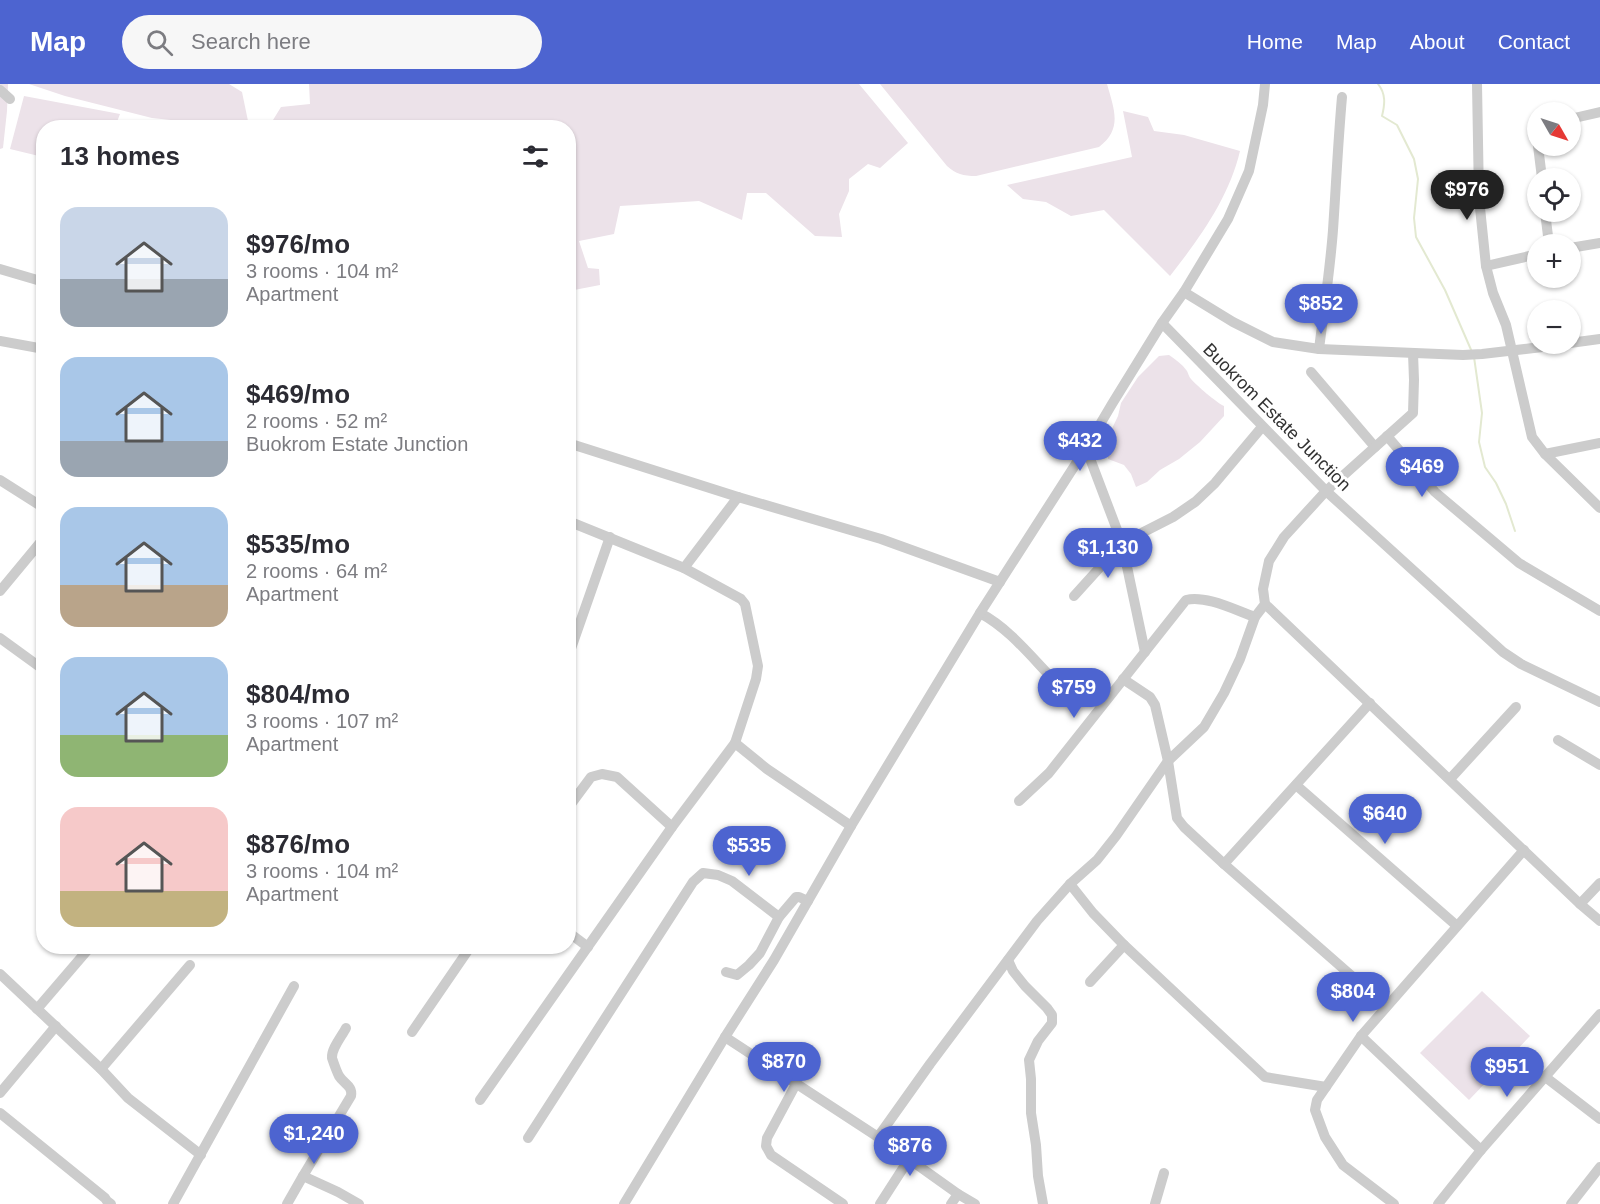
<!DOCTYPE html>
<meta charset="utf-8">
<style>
body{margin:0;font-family:Helvetica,sans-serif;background:#f7f7f7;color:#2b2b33;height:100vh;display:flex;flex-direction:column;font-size:22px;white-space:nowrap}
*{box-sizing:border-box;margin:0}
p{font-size:20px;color:#7c7c81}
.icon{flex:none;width:33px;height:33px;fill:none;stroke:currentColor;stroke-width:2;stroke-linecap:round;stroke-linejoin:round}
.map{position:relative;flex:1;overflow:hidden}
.sheet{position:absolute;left:36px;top:36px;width:540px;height:834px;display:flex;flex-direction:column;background:#fff;border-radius:24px;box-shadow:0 2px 4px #0004}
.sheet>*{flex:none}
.needle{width:39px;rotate:129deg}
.controls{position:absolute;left:1527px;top:18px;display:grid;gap:12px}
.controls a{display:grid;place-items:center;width:54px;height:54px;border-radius:50%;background:#fff;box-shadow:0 2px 4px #0004;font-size:30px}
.price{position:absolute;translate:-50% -51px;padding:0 14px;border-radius:21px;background:#4d64d0;color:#fff;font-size:20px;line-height:39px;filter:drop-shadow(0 2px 3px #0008)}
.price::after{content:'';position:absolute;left:50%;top:36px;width:18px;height:14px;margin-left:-9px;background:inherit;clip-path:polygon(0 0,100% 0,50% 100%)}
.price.selected{background:#222;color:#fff}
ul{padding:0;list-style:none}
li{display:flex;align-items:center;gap:18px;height:150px;padding:0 24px}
li span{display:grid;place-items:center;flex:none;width:168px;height:120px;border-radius:18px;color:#555}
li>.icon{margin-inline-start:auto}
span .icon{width:72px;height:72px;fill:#fffc;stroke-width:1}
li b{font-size:26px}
h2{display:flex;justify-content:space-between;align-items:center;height:72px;padding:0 24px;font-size:26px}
header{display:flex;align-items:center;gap:36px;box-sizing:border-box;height:84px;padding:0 30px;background:#4d64d0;color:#fff}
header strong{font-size:28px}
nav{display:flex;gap:33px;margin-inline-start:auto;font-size:21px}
.search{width:420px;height:54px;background:#f7f7f7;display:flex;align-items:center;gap:15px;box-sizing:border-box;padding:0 21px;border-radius:33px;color:#7c7c81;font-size:22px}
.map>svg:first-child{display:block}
.green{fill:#ece2e9}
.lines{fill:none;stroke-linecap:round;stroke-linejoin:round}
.stream{stroke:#e3e9d1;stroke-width:2}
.minor{stroke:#ccc;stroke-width:10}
.labels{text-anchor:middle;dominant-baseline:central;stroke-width:6;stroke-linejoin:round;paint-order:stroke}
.street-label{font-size:18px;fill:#323232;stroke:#fff}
</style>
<header>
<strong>Map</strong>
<div class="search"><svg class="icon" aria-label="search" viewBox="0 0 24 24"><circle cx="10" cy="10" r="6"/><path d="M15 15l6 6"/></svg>Search here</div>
<nav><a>Home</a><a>Map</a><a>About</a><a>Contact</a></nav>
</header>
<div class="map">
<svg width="1600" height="1120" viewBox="0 0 1600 1120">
<rect width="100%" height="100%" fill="#fff"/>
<g class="green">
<path d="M0,0H8L7,27L3,64L0,65Z"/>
<path d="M29,0H229L242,8L248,37C238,43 230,46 218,41L152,34L65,12Z"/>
<path d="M309,0H859L908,59L880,84L868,80L849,95V107L839,130L842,153L815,152L766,109H747L742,136L699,117L620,122L614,150L579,157L588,184L599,185L600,201L569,207L568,44L273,43V36L281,23L310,20Z"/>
<path d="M880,0H1107C1114,25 1123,45 1099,63L976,92C963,92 956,90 947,82Z"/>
<path d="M24,12L120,30L115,43L44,44L43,73L10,65Z"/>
<path d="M1123,27L1148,33L1154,47L1184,51L1240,67C1229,114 1199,155 1170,192L1104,126L1071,132L1046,118L1023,115L1007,101L1132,73Z"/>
<path d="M1169,271C1175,275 1182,280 1187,287C1188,289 1189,293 1191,295C1196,301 1217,319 1224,322V332L1200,358L1179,375L1160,386L1147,398L1136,403L1131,390L1124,381L1108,375L1107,355L1118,332L1121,319L1138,293L1159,272Z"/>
<path d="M1482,907L1530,952L1469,1016L1420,969Z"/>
</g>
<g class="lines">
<g class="stream">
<path d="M1378,0C1386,10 1385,20 1382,32L1397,41L1414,75L1418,95L1414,134L1416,153L1445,206L1472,268"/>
<path d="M1474,273L1482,329L1479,358L1485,383L1496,399L1506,420L1515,447"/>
</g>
<g class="minor">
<path d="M1477,0L1479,114L1486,182L1493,209L1506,241L1532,353L1545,370L1600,424"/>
<path d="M0,6L10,15"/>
<path d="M1570,35L1600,28"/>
<path d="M1538,62L1542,94"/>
<path d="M1545,128L1549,160"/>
<path d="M1570,164L1600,159"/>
<path d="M1486,182L1538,170"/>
<path d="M0,185L44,198"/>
<path d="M1184,208L1233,238L1273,258L1319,265L1463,271L1482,270L1568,260"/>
<path d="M1162,239L1326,407L1503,568L1521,580L1600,618"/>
<path d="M0,257L44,265"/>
<path d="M1570,259L1600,255"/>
<path d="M1319,265C1324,226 1330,186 1333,146C1336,102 1338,58 1342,13"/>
<path d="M1311,288L1375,363"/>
<path d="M1387,352L1435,408L1519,479L1600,527"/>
<path d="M568,359L738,413L881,455L1000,498"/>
<path d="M1086,364L1122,459L1145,568"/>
<path d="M1545,370L1600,359"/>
<path d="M0,396L44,424"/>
<path d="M684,484L738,413"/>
<path d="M0,507L44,454"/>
<path d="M1074,512L1122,459L1173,433L1195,418L1215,399L1262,343"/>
<path d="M1265,520L1580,820L1600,837"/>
<path d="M980,529C1008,544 1028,569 1050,592"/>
<path d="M0,554L44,586"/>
<path d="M568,573L610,453"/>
<path d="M1123,595L1150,613L1155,621L1168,677L1177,734L1184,743L1224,780L1386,922"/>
<path d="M1558,656L1600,681"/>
<path d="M735,659L767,685L851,742"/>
<path d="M1450,695L1516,623"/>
<path d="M1296,701L1457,842"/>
<path d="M1019,717L1049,689L1186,516C1206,511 1235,526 1255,533"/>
<path d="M568,724L591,693L602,690L617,693L672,743"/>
<path d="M1224,780L1370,619"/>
<path d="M1070,800L1093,829L1124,861L1265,993L1326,1003"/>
<path d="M1580,820L1600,799"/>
<path d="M568,848L588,863"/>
<path d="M1008,876L1013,887L1025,902L1047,924L1052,931V939L1038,957L1029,976L1031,995V1029L1036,1061L1038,1092L1043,1120"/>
<path d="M726,888L737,891L749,881L760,869L779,833L796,813H799L808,817"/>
<path d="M0,890L101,985L128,1014L201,1071"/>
<path d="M1090,898L1124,861"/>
<path d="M37,925L91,862"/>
<path d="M412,948L471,862"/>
<path d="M1361,952L1481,1066"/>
<path d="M725,953L878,1053L958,1110L975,1120"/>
<path d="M101,985L190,881"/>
<path d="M1544,992L1600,1035"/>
<path d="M796,1000L767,1054L766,1062L771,1071L843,1120"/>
<path d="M0,1009L56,942"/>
<path d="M480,1016L672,743L735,659L756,595L758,582L745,520L741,515L684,484L568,437"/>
<path d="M0,1029L105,1114L107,1117L111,1120"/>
<path d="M878,1053L930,980L1037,837L1070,800L1097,776L1116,752L1168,677L1204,643L1224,609L1240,575L1255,533L1265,520L1263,505L1269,477L1284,453L1326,407L1413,329L1414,296L1413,269"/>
<path d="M528,1054L693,798L703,789L718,791L732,797L779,833"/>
<path d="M303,1092L351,1012C353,1002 344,1000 339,992C338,990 333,977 332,974C331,965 342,952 346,944"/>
<path d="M173,1120L294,902"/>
<path d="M287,1120L303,1092L338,1108L359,1120"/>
<path d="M624,1120L725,953L774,876L851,742L980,529L1086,364L1112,320L1162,239L1184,208L1228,135L1249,87L1263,21L1265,0"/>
<path d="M880,1120L909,1075"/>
<path d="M951,1120L958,1110"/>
<path d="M1155,1120L1164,1089"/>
<path d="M1394,1120L1343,1081L1325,1053L1315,1026L1317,1016L1361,952L1524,766"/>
<path d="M1438,1120L1481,1066L1600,930"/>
<path d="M1571,1120L1600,1083"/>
</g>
</g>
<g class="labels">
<g class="street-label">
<text transform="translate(1277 333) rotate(45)">Buokrom Estate Junction</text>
</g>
</g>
</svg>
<div class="controls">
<a><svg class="needle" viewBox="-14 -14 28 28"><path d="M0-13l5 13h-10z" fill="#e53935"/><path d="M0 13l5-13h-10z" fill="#7c7c81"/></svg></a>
<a><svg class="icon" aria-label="locate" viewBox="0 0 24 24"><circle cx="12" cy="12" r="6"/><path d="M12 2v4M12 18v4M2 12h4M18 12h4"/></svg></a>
<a>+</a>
<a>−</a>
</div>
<b class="price selected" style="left:1467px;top:137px">$976</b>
<b class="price" style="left:1321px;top:251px">$852</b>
<b class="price" style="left:1080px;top:388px">$432</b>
<b class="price" style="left:1422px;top:414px">$469</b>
<b class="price" style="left:1108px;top:495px">$1,130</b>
<b class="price" style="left:1074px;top:635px">$759</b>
<b class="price" style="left:1385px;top:761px">$640</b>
<b class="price" style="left:749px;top:793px">$535</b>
<b class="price" style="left:1353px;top:939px">$804</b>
<b class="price" style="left:784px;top:1009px">$870</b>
<b class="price" style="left:1507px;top:1014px">$951</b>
<b class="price" style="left:314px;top:1081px">$1,240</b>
<b class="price" style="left:910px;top:1093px">$876</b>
<section class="sheet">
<h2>13 homes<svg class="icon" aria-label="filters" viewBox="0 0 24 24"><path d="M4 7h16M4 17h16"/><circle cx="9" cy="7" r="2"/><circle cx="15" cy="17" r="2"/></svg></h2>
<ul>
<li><span style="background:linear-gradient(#c9d6e8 60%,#9aa5b1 0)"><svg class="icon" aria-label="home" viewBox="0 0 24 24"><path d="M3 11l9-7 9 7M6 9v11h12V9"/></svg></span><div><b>$976/mo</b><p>3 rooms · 104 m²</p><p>Apartment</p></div></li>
<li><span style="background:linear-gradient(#a9c7e8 70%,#9aa5b1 0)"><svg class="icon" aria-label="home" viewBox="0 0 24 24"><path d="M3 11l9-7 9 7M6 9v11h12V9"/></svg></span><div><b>$469/mo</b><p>2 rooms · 52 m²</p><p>Buokrom Estate Junction</p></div></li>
<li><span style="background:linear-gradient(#a9c7e8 65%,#b9a48a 0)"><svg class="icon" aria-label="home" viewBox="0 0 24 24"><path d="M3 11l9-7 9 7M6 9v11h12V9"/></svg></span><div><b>$535/mo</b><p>2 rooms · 64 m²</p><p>Apartment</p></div></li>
<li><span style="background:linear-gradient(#a9c7e8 65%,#8fb573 0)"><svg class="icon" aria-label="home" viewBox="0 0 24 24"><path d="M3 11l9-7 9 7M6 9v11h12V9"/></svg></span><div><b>$804/mo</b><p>3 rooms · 107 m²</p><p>Apartment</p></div></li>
<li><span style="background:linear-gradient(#f6c9c9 70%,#c2b280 0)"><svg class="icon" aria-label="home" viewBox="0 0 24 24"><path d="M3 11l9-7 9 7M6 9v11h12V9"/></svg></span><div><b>$876/mo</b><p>3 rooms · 104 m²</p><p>Apartment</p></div></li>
</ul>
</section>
</div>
